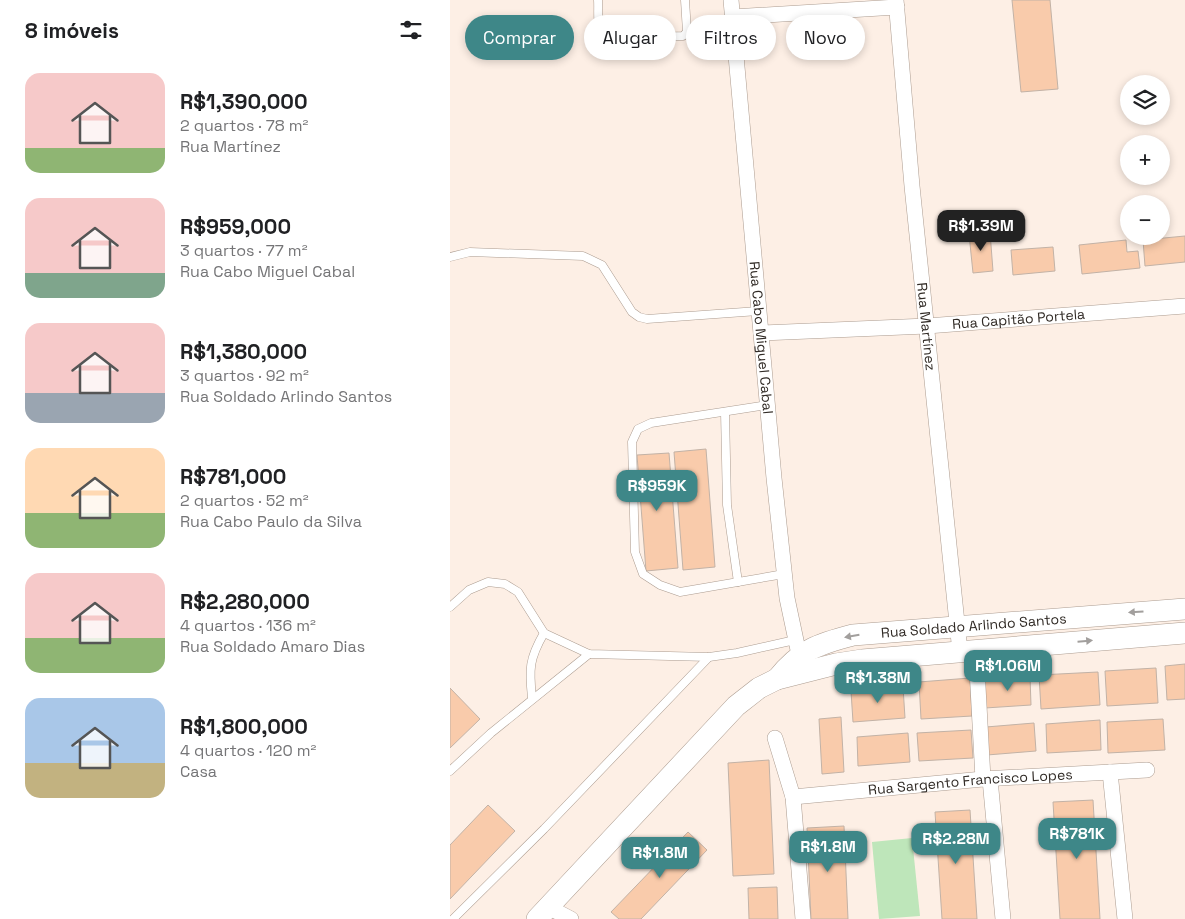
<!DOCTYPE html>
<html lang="pt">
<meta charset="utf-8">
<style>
body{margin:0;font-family:"Space Grotesk",sans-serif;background:#f6f6f6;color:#202124;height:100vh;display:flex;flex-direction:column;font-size:19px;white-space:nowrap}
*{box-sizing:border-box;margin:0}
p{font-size:16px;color:#757577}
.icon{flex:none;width:28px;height:28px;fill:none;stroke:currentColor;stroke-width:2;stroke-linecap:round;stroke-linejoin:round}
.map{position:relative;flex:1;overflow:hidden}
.drawer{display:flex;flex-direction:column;background:#fff;width:450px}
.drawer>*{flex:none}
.hud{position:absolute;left:15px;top:15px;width:475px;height:45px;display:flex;gap:10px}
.controls{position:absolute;left:670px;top:75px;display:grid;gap:10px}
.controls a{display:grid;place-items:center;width:50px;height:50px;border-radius:50%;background:#fff;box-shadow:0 2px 8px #0003;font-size:25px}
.price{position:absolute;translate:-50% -42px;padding:0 11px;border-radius:10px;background:#3e8788;color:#fff;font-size:16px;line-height:32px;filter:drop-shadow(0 1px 2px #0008)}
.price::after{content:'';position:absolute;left:50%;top:30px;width:15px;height:11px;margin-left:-8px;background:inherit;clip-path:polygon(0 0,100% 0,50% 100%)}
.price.on{background:#222;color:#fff}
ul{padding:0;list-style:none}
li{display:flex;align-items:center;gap:15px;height:125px;padding:0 25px}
li span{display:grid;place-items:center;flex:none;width:140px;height:100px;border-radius:15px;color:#555}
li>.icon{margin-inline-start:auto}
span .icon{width:60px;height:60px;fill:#fffc;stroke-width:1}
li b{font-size:21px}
h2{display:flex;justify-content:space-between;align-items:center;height:60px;padding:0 25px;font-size:21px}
.tag{padding:0 18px;border-radius:22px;background:#fff;box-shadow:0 2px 8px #0003;font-size:18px;line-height:45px}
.tag.on{background:#3e8788;color:#fff}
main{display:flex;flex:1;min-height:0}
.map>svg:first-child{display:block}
.green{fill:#bee6ba}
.building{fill:#f9cbab;stroke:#c2b2a6}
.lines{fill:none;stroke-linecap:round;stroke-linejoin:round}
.service-casing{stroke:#ac9c90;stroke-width:9}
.minor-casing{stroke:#ac9c90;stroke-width:16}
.secondary-casing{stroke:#ac9c90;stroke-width:22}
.service{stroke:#fff;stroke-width:8}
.minor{stroke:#fff;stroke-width:15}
.secondary{stroke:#fff;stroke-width:21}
.oneway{fill:#a29f9d}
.labels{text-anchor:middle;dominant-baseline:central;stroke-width:4;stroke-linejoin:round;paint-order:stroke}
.street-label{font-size:14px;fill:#302a25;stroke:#fdefe5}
</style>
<main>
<section class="drawer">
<h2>8 imóveis<svg class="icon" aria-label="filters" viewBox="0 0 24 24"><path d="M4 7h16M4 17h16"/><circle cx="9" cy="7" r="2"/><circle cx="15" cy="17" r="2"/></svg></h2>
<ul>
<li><span style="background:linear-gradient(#f6c9c9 75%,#8fb573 0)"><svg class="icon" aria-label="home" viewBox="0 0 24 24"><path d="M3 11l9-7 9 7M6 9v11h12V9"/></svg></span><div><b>R$1,390,000</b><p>2 quartos · 78 m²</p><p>Rua Martínez</p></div></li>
<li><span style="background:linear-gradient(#f6c9c9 75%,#7fa58c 0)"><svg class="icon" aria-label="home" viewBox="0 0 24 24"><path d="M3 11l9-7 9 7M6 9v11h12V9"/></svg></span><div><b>R$959,000</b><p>3 quartos · 77 m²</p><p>Rua Cabo Miguel Cabal</p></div></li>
<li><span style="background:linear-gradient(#f6c9c9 70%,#9aa5b1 0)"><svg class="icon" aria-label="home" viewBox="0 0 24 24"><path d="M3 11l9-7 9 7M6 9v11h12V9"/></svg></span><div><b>R$1,380,000</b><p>3 quartos · 92 m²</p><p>Rua Soldado Arlindo Santos</p></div></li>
<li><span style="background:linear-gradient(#ffd9b3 65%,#8fb573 0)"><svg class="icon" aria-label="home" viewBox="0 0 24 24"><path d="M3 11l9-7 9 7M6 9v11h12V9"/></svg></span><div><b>R$781,000</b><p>2 quartos · 52 m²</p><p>Rua Cabo Paulo da Silva</p></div></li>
<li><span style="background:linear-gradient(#f6c9c9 65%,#8fb573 0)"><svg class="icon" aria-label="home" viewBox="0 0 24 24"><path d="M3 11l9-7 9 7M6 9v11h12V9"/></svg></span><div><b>R$2,280,000</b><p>4 quartos · 136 m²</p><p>Rua Soldado Amaro Dias</p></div></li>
<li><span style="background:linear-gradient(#a9c7e8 65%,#c2b280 0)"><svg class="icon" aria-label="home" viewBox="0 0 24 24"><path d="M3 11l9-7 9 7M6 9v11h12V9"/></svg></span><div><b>R$1,800,000</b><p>4 quartos · 120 m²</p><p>Casa</p></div></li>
</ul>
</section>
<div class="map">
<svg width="735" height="919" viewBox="0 0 735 919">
<rect width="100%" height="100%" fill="#fdefe5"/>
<path class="green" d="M462,838L470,916L429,919L422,842Z"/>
<g class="building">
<path d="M562,0H600L608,89L571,92Z"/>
<path d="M540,232L543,271L523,273L519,234Z"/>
<path d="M735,236V262L695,266L693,240Z"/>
<path d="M676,240L677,252L688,251L690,268L632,274L629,245Z"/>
<path d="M603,247L605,271L563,275L561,250Z"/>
<path d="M256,449L265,567L233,570L224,452Z"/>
<path d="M219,453L228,568L196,571L187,455Z"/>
<path d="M735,664V699L717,700L715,666Z"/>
<path d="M706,668L708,703L657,706L655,671Z"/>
<path d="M648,672L650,705L591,709L589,675Z"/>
<path d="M580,677L581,705L535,708L534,680Z"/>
<path d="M520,678L522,716L471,719L469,682Z"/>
<path d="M453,687L455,718L403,722L401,691Z"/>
<path d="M0,688L30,719L0,748Z"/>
<path d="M391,717L394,772L372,774L369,719Z"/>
<path d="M713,719L715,750L658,753L657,722Z"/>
<path d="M650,720L651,750L597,753L596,724Z"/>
<path d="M584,723L586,751L537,755L536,727Z"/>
<path d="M521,730L523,758L469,761L467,733Z"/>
<path d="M458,733L460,762L408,766L407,737Z"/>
<path d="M319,760L324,874L283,876L278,763Z"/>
<path d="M643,800L650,919H610L603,802Z"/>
<path d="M38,805L65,831L0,899V845Z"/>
<path d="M520,810L527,919H492L485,812Z"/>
<path d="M394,826L398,919H361L357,828Z"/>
<path d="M238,832L257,850L191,919H169L161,912Z"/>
<path d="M327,887L328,919H299L298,888Z"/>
</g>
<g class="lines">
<g class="service-casing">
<g id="service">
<path d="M148,0C149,13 145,30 157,39L233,36L237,32L235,0"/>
<path d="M0,257L20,252L133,256L152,265L182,312L189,317L197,319L308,311"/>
<path d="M317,405L201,423L188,429L182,442L185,552L193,574L210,585L230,592L334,574"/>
<path d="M275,412L277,505L288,582"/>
<path d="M0,607L19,590L38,582L55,584L68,592L94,633L139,654L259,657L287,653L345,640"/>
<path d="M82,698C79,669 79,659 94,633"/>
<path d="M0,771L41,733L139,654"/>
<path d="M3,919L94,829L259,657"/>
</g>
</g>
<g class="minor-casing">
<g id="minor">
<path id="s1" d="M281,0L324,478L337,598L351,664"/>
<path id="s2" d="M446,0L462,186L510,652"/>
<path d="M283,17L447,7"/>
<path id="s3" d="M311,333L477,326L735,306"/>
<path d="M526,650L533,779"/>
<path d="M325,738L343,797L353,919"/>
<path d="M660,772L675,919"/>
<path d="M540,779L553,919"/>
<path id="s4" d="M343,797L533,779L697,770"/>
<path d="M98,907L121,919"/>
</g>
</g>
<g class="secondary-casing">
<g id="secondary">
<path id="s5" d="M327,679C350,650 368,644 403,635L735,609"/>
<path d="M87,919L286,706L309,688L327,679L386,664L412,660L735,633"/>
</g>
</g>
<use href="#service" class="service"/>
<use href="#minor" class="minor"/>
<use href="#secondary" class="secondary"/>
</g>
<defs><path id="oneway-solid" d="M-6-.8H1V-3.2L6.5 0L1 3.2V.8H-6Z" transform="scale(1.25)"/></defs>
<g class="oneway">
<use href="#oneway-solid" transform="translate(686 612) rotate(176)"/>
<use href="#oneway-solid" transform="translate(402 636) rotate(170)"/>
<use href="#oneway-solid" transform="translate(635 641) rotate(-5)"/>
</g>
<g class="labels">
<g class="street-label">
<text stroke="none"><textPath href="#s3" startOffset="258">Rua Capitão Portela</textPath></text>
<text stroke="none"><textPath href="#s2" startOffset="328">Rua Martínez</textPath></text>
<text stroke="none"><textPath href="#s1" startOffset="339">Rua Cabo Miguel Cabal</textPath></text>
<text stroke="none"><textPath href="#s5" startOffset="211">Rua Soldado Arlindo Santos</textPath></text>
<text stroke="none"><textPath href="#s4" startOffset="178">Rua Sargento Francisco Lopes</textPath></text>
</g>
</g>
</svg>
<div class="controls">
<a><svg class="icon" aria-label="layers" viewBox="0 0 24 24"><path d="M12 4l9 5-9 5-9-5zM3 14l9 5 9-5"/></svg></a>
<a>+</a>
<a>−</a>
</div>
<b class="price on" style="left:531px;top:252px">R$1.39M</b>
<b class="price" style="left:207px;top:512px">R$959K</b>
<b class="price" style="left:558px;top:692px">R$1.06M</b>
<b class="price" style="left:428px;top:704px">R$1.38M</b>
<b class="price" style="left:627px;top:860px">R$781K</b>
<b class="price" style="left:506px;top:865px">R$2.28M</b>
<b class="price" style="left:378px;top:873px">R$1.8M</b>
<b class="price" style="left:210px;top:879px">R$1.8M</b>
<div class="hud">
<a class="tag on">Comprar</a>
<a class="tag">Alugar</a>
<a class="tag">Filtros</a>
<a class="tag">Novo</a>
</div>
</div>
</main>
